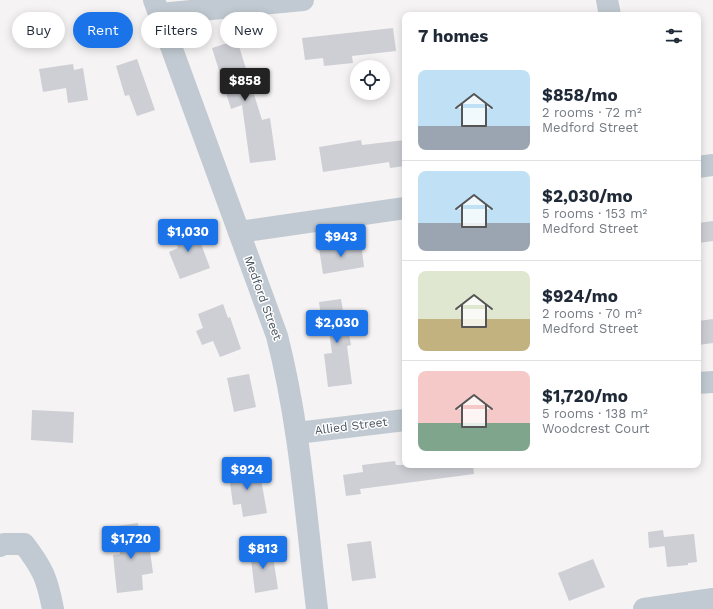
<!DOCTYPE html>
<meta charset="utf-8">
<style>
body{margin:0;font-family:"Work Sans",sans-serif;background:#f2f2f3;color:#1f2937;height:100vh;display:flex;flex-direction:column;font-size:15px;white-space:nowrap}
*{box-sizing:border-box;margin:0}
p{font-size:13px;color:#747a83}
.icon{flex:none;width:22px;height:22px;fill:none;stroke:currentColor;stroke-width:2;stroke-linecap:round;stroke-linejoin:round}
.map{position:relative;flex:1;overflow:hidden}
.details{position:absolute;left:402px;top:12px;width:299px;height:456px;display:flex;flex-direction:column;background:#fff;border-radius:8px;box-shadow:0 2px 10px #0003}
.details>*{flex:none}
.top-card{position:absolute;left:12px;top:12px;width:330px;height:36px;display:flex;gap:8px}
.buttons{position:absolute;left:350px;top:60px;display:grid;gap:8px}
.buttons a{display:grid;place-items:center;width:40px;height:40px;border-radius:50%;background:#fff;box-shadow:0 2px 10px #0003;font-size:20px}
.price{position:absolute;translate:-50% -34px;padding:0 9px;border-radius:4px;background:#1a73e8;color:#fff;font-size:13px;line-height:26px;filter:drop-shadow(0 1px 2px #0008)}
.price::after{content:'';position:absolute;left:50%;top:24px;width:12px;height:9px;margin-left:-6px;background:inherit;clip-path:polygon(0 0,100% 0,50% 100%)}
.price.current{background:#222;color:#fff}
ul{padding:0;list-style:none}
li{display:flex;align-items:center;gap:12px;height:100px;padding:0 16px}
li+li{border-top:1px solid #e0e1e3}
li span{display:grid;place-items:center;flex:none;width:112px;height:80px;border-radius:8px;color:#555}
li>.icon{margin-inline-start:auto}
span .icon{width:48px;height:48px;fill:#fffc;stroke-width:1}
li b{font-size:17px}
h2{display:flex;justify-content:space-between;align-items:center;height:48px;padding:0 16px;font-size:17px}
.tag{padding:0 14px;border-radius:18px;background:#fff;box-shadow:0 2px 10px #0003;font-size:14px;line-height:36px}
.tag.current{background:#1a73e8;color:#fff}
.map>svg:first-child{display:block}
.building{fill:#cdcfd5}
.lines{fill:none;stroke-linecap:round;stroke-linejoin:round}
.minor{stroke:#c1cad2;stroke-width:22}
.labels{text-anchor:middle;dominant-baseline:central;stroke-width:3;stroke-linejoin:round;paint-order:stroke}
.street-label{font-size:12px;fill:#4a5661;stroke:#fff}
</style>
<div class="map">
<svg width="713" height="609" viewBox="0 0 713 609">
<rect width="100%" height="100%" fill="#f5f3f3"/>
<g class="building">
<path d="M393,28L396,51L352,56L353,63L324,66L323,58L305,60L302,38Z"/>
<path d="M237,40L262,120L270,118L276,160L250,163L242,105L231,109L212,48Z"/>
<path d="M137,59L155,110L137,116L129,95L125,96L116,66Z"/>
<path d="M73,64L74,70L83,68L88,100L68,103L66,88L43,92L39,69Z"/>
<path d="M361,140L362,145L405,140V166L390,168L389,162L323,172L319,147Z"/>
<path d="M713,221V241L699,243L698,223Z"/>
<path d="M189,223L196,242L200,241L210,268L180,279L169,252L178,248L171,230Z"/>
<path d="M361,243L364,267L323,274L319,248Z"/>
<path d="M341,299L346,329H348L351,345L347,346L352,384L328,387L324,354L332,353L327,316L321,317L319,302Z"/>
<path d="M223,304L228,318L230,317L241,349L220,357L213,341L202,345L196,331L203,328L198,314Z"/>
<path d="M713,319V343L698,345V321Z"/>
<path d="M249,374L256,407L234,412L227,378Z"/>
<path d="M32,410L74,412L73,443L31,440Z"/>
<path d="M395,461L396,465H473L474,474L360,489L361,494L346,496L343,475L363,472L362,465Z"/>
<path d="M250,464L253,481L261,479L267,513L243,517L241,504L233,505L228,468Z"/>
<path d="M138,523L141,552L150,551L153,573L142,575L143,590L117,593L113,555L120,554L117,526Z"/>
<path d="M663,530L664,537L694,534L697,562L688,563V565L667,567L664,540L665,546L649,548L648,532Z"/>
<path d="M371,541L376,578L352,581L347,544Z"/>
<path d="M269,547L271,557H273L278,589L255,593L250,550Z"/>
<path d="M593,559L605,587L569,601L558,573Z"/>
</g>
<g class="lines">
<g class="minor">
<path d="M154,0L277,336C300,425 306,518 317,609"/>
<path d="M607,0L610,15"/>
<path d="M160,14L303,0"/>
<path d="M698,167L713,165"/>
<path d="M239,232L405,208"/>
<path d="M698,383L713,382"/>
<path d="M297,433L405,420"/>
<path d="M0,546L4,544H24C43,569 47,578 53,609"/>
<path d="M644,609L713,599"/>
</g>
</g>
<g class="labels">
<g class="street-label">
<text transform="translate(263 298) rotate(70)">Medford Street</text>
<text transform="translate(351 426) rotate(-7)">Allied Street</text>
</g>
</g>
</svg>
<div class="buttons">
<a><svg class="icon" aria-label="locate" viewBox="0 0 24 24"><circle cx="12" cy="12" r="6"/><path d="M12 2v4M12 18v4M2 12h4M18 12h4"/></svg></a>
</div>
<b class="price current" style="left:245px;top:102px">$858</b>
<b class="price" style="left:188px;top:253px">$1,030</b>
<b class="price" style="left:341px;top:258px">$943</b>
<b class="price" style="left:337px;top:344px">$2,030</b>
<b class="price" style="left:247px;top:491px">$924</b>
<b class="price" style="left:131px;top:560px">$1,720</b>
<b class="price" style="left:263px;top:570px">$813</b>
<div class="top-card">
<a class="tag">Buy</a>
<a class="tag current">Rent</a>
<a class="tag">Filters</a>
<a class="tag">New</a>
</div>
<section class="details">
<h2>7 homes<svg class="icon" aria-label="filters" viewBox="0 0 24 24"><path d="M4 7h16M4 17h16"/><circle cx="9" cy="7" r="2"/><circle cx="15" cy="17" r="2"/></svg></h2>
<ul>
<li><span style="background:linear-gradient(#bfe0f5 70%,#9aa5b1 0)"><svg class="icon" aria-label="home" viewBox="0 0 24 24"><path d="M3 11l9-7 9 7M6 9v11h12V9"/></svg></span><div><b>$858/mo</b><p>2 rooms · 72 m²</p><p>Medford Street</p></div></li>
<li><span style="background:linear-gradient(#bfe0f5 65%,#9aa5b1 0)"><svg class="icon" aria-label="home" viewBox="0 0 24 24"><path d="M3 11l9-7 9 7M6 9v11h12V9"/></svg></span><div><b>$2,030/mo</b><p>5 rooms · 153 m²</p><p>Medford Street</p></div></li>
<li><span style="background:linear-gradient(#dfe7d0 60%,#c2b280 0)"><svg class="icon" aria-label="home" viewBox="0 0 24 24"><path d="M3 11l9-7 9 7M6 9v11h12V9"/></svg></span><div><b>$924/mo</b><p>2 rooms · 70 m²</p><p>Medford Street</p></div></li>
<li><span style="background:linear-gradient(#f6c9c9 65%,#7fa58c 0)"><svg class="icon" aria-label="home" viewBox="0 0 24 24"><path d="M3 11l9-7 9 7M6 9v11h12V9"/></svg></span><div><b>$1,720/mo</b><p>5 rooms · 138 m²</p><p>Woodcrest Court</p></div></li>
</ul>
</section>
</div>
